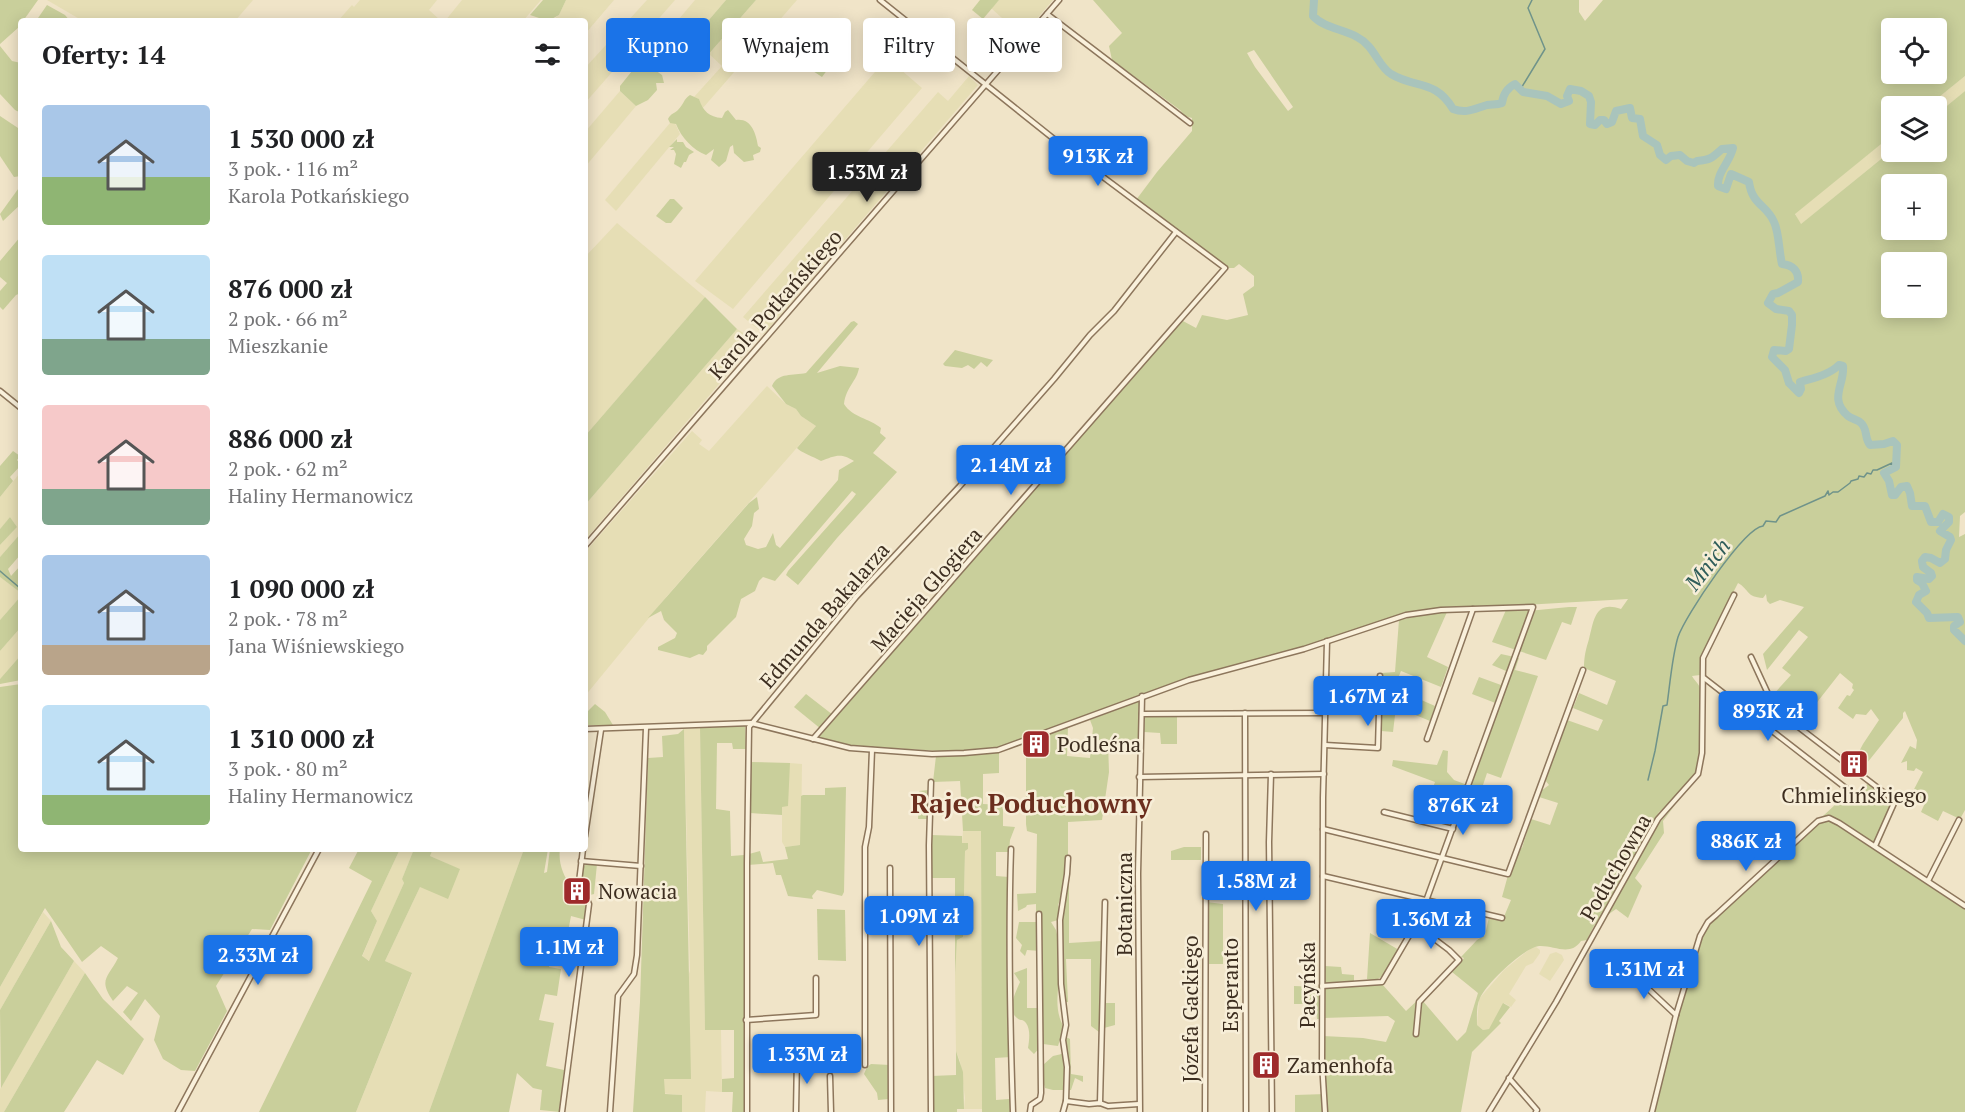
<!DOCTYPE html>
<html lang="pl">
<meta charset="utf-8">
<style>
body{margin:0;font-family:"PT Serif",serif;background:#f2f2f2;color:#202124;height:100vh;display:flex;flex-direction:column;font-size:22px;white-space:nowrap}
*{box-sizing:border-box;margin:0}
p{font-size:20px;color:#757577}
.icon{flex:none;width:33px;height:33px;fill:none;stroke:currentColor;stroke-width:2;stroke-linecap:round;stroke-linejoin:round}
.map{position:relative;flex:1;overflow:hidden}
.details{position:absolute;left:18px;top:18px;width:570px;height:834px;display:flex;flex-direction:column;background:#fff;border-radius:6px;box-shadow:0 3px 15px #0003}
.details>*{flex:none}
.top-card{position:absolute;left:606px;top:18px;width:570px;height:54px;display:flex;gap:12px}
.fabs{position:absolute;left:1881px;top:18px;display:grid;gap:12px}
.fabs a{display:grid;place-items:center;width:66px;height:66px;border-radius:6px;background:#fff;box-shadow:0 3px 15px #0003;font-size:30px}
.price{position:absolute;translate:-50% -51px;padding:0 14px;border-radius:6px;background:#1a73e8;color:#fff;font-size:20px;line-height:39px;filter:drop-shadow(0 2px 3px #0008)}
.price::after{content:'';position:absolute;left:50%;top:36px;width:18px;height:14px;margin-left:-9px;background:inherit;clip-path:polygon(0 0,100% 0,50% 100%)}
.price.selected{background:#222;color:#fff}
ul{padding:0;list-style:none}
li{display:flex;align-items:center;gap:18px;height:150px;padding:0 24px}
li span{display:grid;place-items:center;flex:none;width:168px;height:120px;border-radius:6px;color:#555}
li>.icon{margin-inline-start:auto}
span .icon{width:72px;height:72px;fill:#fffc;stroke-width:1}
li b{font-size:26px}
h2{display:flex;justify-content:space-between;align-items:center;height:72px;padding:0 24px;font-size:26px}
.tag{padding:0 21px;border-radius:6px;background:#fff;box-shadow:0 3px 15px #0003;font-size:21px;line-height:54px}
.tag.selected{background:#1a73e8;color:#fff}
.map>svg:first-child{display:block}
.farmland{fill:#e6deb5}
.green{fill:#c9cf9b;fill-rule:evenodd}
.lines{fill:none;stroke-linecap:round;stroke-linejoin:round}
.stream{stroke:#6f938a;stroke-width:1.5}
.river{stroke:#a9c4bc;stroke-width:8}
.minor-casing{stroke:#8d765c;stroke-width:7}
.minor{stroke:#faf1dc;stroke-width:4}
.labels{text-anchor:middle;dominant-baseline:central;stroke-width:5;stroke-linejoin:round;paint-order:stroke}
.street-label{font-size:21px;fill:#3d2e20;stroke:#f7eed8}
.poi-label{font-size:21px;fill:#3d2e20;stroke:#f7eed8;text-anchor:start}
.water-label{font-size:22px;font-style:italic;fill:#2f5d5a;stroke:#f7eed8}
.district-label{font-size:27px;font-weight:bold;fill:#6b2e1e;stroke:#f7eed8}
</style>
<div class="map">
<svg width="1965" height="1112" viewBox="0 0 1965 1112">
<rect width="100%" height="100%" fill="#f0e4c8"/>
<g class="farmland">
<path d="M47,0H253L235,21H83Z"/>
<path d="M360,0H437L429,10L441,21H338L352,5L354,7Z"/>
<path d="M462,0H541L523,21H445Z"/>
<path d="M566,0H614L585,34V21H551L559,15Z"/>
<path d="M647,0H675L585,103V68Z"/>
<path d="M695,0H726L665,71L646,58Z"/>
<path d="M756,0H797L702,109L699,99L694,97L722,66L709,54Z"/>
<path d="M999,0H1053L1007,53L988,36L1002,18L991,8Z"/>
<path d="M911,30L924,40L900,69L922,88L733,309L695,281Z"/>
<path d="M969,76L978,85L764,334L743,317L938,92L948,101Z"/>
<path d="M1965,76V91L1937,114L1936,106H1928Z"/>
<path d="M620,91L636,106L585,167V132Z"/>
<path d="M670,123H675L680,134L616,211L605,200Z"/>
<path d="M1891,136V151L1800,225L1795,213Z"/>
<path d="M617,223L705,297L585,436V257Z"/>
<path d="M737,329L756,341L585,540V505Z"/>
<path d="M767,386L786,404L796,409L801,416L816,426L667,596L585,696V552L692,431L702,440L699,444L709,451Z"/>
<path d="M21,472V533L0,557V545L17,527L10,517L0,529V497Z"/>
<path d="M0,577L21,593V596L0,620Z"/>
<path d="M21,627V655L0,679V651Z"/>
<path d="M700,728L705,1030H721L722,1092L706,1091L705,1112H682V1095L659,1093L690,970L684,729Z"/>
<path d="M790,763L802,764L801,840L800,845L785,847L782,842V807Z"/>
<path d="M963,831H981L982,1109H964L965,1098L960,1061L956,1051L955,977L957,940L963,937L965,851L968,849V844L962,843Z"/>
<path d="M400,849H414L402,879L404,883L370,961L362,957L377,921L371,911Z"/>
<path d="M433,849H524L429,1112H356L412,974L385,961L420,887L459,869L430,856Z"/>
<path d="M43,912L51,921L0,1010V987Z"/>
<path d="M1536,947L1540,950V953L1533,963L1526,966L1509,994L1516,1000L1511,1007L1504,1003L1493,1025L1489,1029L1483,1030L1477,1025L1479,999L1504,970L1531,948Z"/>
<path d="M1556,952L1562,955L1564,960L1550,981L1539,974L1550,954Z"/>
<path d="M74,961L85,973L4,1112H0V1089Z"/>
</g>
<g class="green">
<path d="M0,0H38L23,21H21L19,27L0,44Z"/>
<path d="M543,0H566L559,15L548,21L530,15Z"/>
<path d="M726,0H756L700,64L684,49Z"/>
<path d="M980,0H999L983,19L972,10Z"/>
<path d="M1093,0H1579V12L1585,21L1603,0H1965V76L1928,106H1892L1891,136L1795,214L1801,224L1891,151L1936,152L1937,114L1965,91V512L1960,516L1959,537L1965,534V810L1960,819L1943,811L1938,821L1921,812L1925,803L1911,795L1923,772L1916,768L1914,771L1907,770V761L1901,763L1910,746L1916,749L1917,740L1905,711L1903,713V718L1867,763L1856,770L1851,767L1863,744L1879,720L1871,709L1866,715L1856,714L1853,719L1838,708L1847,695L1850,696L1854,690L1852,688L1853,684L1840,673L1800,724L1776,706L1772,696L1791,675L1782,668L1808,637L1799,630L1767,670L1763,654L1804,607L1780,600L1770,604L1767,601L1766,594L1763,598C1746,597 1750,590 1738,583L1703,652L1701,658L1700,675L1692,676C1694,680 1699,684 1700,688C1703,699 1701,761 1697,771C1694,780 1667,809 1659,812L1651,827L1654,829L1675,805L1663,821L1664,833L1635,878L1642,886L1628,918L1616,909L1595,924L1587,940L1581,941C1570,957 1554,945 1539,946C1523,948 1486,984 1480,998C1476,1006 1477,1017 1477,1025L1483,1030L1489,1029L1503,1003L1510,1007L1499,1021L1501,1023L1472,1052L1461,1112H1295V1095L1326,1094L1323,1036L1363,1038L1386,1042L1395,1021L1388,1016L1323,1018L1324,989L1382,984L1406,1011L1420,998L1414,1027L1416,1036H1417L1422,1000L1457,1041L1466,1032L1478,993L1452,972L1464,958L1461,957L1477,940L1485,935L1489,917L1503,919L1511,900L1502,897L1516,846L1522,848L1531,819L1550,825L1558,803L1539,797L1541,791L1549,785L1545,780L1567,720L1598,731L1603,720L1573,708L1579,693L1607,705L1616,681L1584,668C1584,656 1586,649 1589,639C1594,620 1595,600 1621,609L1628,599L1406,612L1304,648L1187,679L1108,707L1026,739L988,750L940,751L875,747L848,745L823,739L819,737L1167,336L1183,321L1196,328L1202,315L1227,320L1248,315L1243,294L1254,286V276L1239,264L1234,268H1228L1136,200L1157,172L1192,131V118L1185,116L1180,110L1112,60L1109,46L1122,33ZM1892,28H1936V74H1892ZM1254,50L1293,107L1288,111L1255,67L1247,53ZM1892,184H1936V230H1892ZM1892,262H1936V308H1892Z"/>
<path d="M47,5L65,15L70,21H36Z"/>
<path d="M833,32L830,44L839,54L822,77L807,67L802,68L804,64Z"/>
<path d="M0,46L12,61L21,63V113L15,110L0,94Z"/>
<path d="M648,65L662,75L664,83H656L657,90L648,100L636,106L620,91V86L636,66Z"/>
<path d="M690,95L699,99C703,111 709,117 722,118L725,112L728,110L736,120C751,118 756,133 758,146L761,148L760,152L753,155L754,160L744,162L734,153L733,145L730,147L726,161L719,167L711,160L714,149L706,155C693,150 681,137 676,124L670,123L668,119C671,113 674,114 678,110C684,104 683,100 690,95Z"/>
<path d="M0,116L21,130V176L14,177L0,156Z"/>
<path d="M677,139V142H683L686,147L694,152L689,155L686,162H684L681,168L674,164L676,154L674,150H670L674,147H669Z"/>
<path d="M21,185V204L3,221L0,214Z"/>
<path d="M670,199H674L683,208L671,223H666L656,216Z"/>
<path d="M21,236V293L16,295L3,310L0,307V291L7,283L0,277V261Z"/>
<path d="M705,297L737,329L585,505V436Z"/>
<path d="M854,321L858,324L817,373L840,366L859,368C857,381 846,387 844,404C853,418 869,418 881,428L880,433L886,438L873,453L897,472L837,538L798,585L786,575L788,571L853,498L856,494L852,491L775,581L763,577L759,581L755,591L741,599L736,617L707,646V650L703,655L699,654L690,658L658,650V647L675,638L677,633L664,620L661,611L648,618L749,503L757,497L759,509L754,513L752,526L744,539L746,545L758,549L766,547L773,533L776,545L780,548L838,480L839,470L854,461C841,452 834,456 821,461C814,457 800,452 797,448L816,426L801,416L796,409L786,404L772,386C778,372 793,376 806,373L851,322Z"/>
<path d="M955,350L993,360L987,367L981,362L974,369L968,365L962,368L945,366L943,364Z"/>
<path d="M13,451L20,456L17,460L21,465L10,477L13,481L0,497V466Z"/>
<path d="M10,517L17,527L0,545V529Z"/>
<path d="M21,533V554L8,569L11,576L21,565V593L0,577V557Z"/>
<path d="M21,596V627L0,651V620Z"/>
<path d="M1569,607H1577L1571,625L1562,622L1546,660L1492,642L1506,610L1528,609V611Z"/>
<path d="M1437,612H1447L1427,657L1448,667L1441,687L1401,671L1394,688L1435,706L1430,721L1396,707L1393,732L1381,731L1382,673L1395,672L1399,620Z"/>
<path d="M1501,654L1519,658L1515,670L1538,676L1501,778L1487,773L1475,809L1460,804L1451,826L1422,819L1435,782L1392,766L1393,760L1437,765L1443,750L1448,751L1447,772L1454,780L1470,786L1498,704L1472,694L1479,677L1501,685L1506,671L1492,665Z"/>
<path d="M21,655V680L0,684V679Z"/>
<path d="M21,684V849H312L270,930L252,929L216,986L227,1011L195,1071L181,1070L163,1059L154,1040L160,1016L145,999L131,1021L123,1012L138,993L127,986L113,1001C98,979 108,978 118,958L101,946L82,962L45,908L0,987V687Z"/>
<path d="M806,694L833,715L821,729L794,707Z"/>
<path d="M1138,701L1141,704L1139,741L1120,740L1108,742L1109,772L1102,820L1068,822V856L1065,859C1065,875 1064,891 1058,905L1060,911L1058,920L1051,922L1056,930L1059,943L1069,877V943L1102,941V998L1099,1032L1091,1026V959H1066L1068,1002H1065L1062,970C1057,987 1054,1012 1064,1027L1058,1046L1043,1044L1034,1054L1028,1048C1029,1041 1031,1030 1026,1023C1022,1018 1022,1022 1017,1018C1006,1009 1016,992 1020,982L1014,973L1027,968V1008H1040V951L1027,950L1025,956L1020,951L1022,945L1016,938L1019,922H1036V904L1027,905L1026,907L1018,911L1017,894L1036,893L1037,834L1027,831L1026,824V743L1068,727L1067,756L1090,758L1093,728L1090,720Z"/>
<path d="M595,704L605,712L613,725H585V714Z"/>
<path d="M1145,716H1177V744H1161L1160,733L1144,732Z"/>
<path d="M745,725L746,749H733L732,743H717L716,809L730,811L731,856L744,855L746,1112H732L733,1092H722V1079L734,1078V1030H705L700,728Z"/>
<path d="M684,729L691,1079H664L665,1094L682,1095V1112H633L640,1002L648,758L663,757L662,736L678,734Z"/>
<path d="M999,751V773L983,774V804L1003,805V826L1015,827L1010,840L1009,852H996V876L1009,877L1011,1057L995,1058L996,1100L1009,1099L1010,1075H1011V1112H982L981,831H963L960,781L933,782L936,756L972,755Z"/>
<path d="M750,762L790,763L788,806L782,807V815L750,813Z"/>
<path d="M1870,782L1895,801L1874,847L1965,906V1112H1650L1701,929L1783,856L1782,854L1850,791L1854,795Z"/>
<path d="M846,787L844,892L842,896L817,890L812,896L813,899L788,896L781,875H776L773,863L748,865L749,854L760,851L763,862L788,859L785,847L800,845L801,796L803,795H825V788Z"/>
<path d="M928,790L927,819H918L919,791Z"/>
<path d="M931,835L962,836V843H968V849L965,851L963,937L957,940L955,976V878H932Z"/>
<path d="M1184,847H1201V860H1171V851Z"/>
<path d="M359,849H400L371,911L377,921L362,956L369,961L404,883L402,879L414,849H433L430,856L460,869L448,899L420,887L385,961L412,973L356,1112H259L372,881L349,868Z"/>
<path d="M524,849H548L544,873L547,872L550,849H560C558,862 563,876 571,886C575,892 581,893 584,900C587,906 586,914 586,920L571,916L564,953L551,950L549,967L561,969L557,996L545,994L539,1020L554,1023L546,1066L564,1070L560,1112L540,1110L542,1090L533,1088L517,1073L509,1112H429Z"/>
<path d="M586,864H597L594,894L590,895L581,881L583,868Z"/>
<path d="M1206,902L1223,904V964H1206Z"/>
<path d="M817,909L845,910L846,961L818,960Z"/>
<path d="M51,921L61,947L74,961L1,1088L0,1010Z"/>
<path d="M1370,933L1399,950C1391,962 1384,985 1367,979Z"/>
<path d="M1325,966L1341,967L1342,974L1354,975V981L1325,983Z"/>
<path d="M85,973L103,999L144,1039L123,1075L97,1060L64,1112H4Z"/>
<path d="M1294,986L1319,987V1019H1317L1316,1004H1294Z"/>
<path d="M1106,1003H1115V1025L1104,1028Z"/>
<path d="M1066,1037L1070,1039L1071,1074L1083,1076V1082L1075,1078L1071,1090H1053L1045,1088L1043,1081V1065L1053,1056L1066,1053Z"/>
<path d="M956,1051L963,1072L964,1109H957V1112H932L931,1076L956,1075Z"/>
<path d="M871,1064L890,1065L889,1099L878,1100L877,1093L864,1074L867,1067Z"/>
</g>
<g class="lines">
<g class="stream">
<path d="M1520,90L1545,49L1528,8L1532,0"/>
<path d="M0,571L21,589"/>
<path d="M1648,780L1655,751L1663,706L1667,705C1670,684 1672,657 1678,637C1685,616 1744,528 1763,526L1766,521L1776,522L1780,516L1825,496L1828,491L1829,495L1833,492H1838L1850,483L1851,481L1858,479L1859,476L1864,477L1867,473L1871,474L1873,470H1877L1892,463L1895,468"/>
</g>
<path class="river" d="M1314,0L1313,16C1324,28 1343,29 1357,37C1375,46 1377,65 1391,74C1416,89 1435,79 1453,109C1466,114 1474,109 1487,105C1492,104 1497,105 1502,103C1503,95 1507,88 1515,84L1523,92L1547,96L1561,104L1569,101L1567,96L1570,89L1581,91L1589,96L1591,102L1590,124L1595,125L1600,120H1604L1607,124L1612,122L1616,111L1630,108L1632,118L1640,119L1643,136L1657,145L1660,155L1666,160L1671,156L1680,155L1687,161L1694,163L1697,161C1710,160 1712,158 1722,149L1733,148C1730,162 1717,172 1718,186L1726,189L1731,174L1749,182C1752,205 1767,205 1774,222C1779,232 1779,252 1782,264C1793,265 1799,271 1798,282L1778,293L1773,294L1768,303L1776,309L1789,311L1792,315V325L1789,349L1786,351L1774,350L1772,357L1785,370L1789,383L1799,393L1801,389L1800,382C1813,378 1829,375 1839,365L1843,366C1845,384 1828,399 1848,416C1852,419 1858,420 1861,423C1868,429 1864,438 1870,445L1884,444L1893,441L1897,445L1896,467L1884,473L1889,481L1892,495H1895L1901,487L1907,486L1910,493L1912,506H1925L1931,522H1938L1943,514L1949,517V522L1940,531L1950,537L1951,540L1946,550L1945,559L1940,563L1931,558L1925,557L1922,561L1923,567L1931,573L1932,576L1929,579L1917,577V580L1922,583L1926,591L1919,595L1916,602L1927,613L1929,618L1958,617L1960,622L1954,626V630L1965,641"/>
<g class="minor-casing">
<g id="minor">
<path d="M1047,14L1190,123"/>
<path d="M0,391L21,408"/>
<path d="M585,546L1059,0"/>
<path d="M1751,657L1775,709L1895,801L1875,846"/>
<path d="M1704,678L1847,789"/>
<path d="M1245,713L1246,1112"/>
<path d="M1142,714L1325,713"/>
<path d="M585,729L751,723L850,748L932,754L964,753L998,750L1189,680L1304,649L1406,615L1441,610L1533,607L1426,901L1417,922L1382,982L1322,986"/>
<path d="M813,739L1225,268L1079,159L880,0"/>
<path d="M1427,739L1473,609"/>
<path d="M1325,745L1378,748L1380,676"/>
<path d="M1271,774L1269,842L1272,1112"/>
<path d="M1139,777L1324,774"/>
<path d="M1384,812L1453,829"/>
<path d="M1323,829L1508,874L1583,670"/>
<path d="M585,836L601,730"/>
<path d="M1011,849C1008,937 1010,1025 1013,1112"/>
<path d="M581,861L641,866"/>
<path d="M890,868L891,1112"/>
<path d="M1323,876L1502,918"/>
<path d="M1928,881L1959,820"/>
<path d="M1416,925L1449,950L1459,960L1419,1002L1416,1034"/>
<path d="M1627,969L1676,1015"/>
<path d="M746,1020L816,1015V978"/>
<path d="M865,1065V847L869,827L872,750"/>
<path d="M830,1076L831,1112"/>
<path d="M1509,1078L1537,1110L1536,1112"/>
<path d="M1066,1101L1089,1104L1100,1103L1108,1106L1139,1104"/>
<path d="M1100,1103L1105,902"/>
<path d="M178,1112L319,849"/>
<path d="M562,1112L589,904L579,882L583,849"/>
<path d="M610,1112L618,996L634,974L637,955L646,728"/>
<path d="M747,1112V863L749,727L856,597L959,487L1054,379L1090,335L1114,311L1176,232"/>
<path d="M796,1112L797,1057"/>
<path d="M931,1112L929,845L931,782"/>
<path d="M1030,1112L1031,1105L1040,1099L1041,1093L1039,914"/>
<path d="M1063,1112L1066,1101L1067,1067L1063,1040L1066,1025L1061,984L1060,920L1067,874L1068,858"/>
<path d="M1140,1112L1138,874L1142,696"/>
<path d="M1205,1112L1206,834"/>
<path d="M1325,1112L1322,1062L1323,798L1327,641"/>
<path d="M1489,1112L1556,1002L1658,819L1698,774L1702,753L1703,658L1734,595"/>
<path d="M1652,1112L1676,1015L1700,936L1708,922L1716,915L1818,821L1829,818L1839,823L1965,906"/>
</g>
</g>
<use href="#minor" class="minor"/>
</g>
<defs>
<g id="building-square" transform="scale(1.5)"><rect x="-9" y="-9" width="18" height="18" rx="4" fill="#9e2a2b" stroke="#f7eed8"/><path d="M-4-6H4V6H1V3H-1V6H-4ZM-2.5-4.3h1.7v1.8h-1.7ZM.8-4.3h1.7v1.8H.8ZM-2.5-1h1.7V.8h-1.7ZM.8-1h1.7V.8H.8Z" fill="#fff"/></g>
</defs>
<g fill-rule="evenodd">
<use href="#building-square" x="1036" y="744"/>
<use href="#building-square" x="1854" y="764"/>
<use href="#building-square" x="577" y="891"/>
<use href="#building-square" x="1266" y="1065"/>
</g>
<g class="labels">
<g class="street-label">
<text transform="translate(775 304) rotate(-49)">Karola Potkańskiego</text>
<text transform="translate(926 589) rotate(-49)">Macieja Glogiera</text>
<text transform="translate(824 615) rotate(-49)">Edmunda Bakalarza</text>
<text transform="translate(1615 867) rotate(-60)">Poduchowna</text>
<text transform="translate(1124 904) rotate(-90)">Botaniczna</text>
<text transform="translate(1230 985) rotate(-90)">Esperanto</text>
<text transform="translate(1307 985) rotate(-90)">Pacyńska</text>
<text transform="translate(1190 1009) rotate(-90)">Józefa Gackiego</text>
</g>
<g class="poi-label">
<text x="1057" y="744">Podleśna</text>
<text x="1854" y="795" text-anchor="middle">Chmielińskiego</text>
<text x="598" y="891">Nowacia</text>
<text x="1287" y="1065">Zamenhofa</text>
</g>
<g class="water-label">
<text transform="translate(1707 564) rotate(-52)">Mnich</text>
</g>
<g class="district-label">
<text x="1031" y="803">Rajec Poduchowny</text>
</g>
</g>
</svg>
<div class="fabs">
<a><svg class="icon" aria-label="locate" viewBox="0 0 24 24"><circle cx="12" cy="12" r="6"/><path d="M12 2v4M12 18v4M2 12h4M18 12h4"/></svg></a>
<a><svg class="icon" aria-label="layers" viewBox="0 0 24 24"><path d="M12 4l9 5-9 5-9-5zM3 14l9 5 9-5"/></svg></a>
<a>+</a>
<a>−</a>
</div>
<b class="price" style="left:1098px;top:187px">913K zł</b>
<b class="price selected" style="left:867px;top:203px">1.53M zł</b>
<b class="price" style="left:1011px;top:496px">2.14M zł</b>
<b class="price" style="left:1368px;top:727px">1.67M zł</b>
<b class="price" style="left:1768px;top:742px">893K zł</b>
<b class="price" style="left:1463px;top:836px">876K zł</b>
<b class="price" style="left:1746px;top:872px">886K zł</b>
<b class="price" style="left:1256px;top:912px">1.58M zł</b>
<b class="price" style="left:919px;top:947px">1.09M zł</b>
<b class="price" style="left:1431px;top:950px">1.36M zł</b>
<b class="price" style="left:569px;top:978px">1.1M zł</b>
<b class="price" style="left:258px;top:986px">2.33M zł</b>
<b class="price" style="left:1644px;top:1000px">1.31M zł</b>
<b class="price" style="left:807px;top:1085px">1.33M zł</b>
<div class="top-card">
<a class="tag selected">Kupno</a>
<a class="tag">Wynajem</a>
<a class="tag">Filtry</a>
<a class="tag">Nowe</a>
</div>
<section class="details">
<h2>Oferty: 14<svg class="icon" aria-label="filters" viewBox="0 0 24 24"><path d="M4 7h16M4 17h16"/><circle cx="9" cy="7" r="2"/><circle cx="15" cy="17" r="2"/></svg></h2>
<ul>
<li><span style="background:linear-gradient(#a9c7e8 60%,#8fb573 0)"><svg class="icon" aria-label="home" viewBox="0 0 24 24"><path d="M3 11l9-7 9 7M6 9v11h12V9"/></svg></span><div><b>1 530 000 zł</b><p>3 pok. · 116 m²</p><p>Karola Potkańskiego</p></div></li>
<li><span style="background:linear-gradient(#bfe0f5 70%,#7fa58c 0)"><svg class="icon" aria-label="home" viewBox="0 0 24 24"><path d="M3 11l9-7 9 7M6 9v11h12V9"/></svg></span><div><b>876 000 zł</b><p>2 pok. · 66 m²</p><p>Mieszkanie</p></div></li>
<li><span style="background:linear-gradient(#f6c9c9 70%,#7fa58c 0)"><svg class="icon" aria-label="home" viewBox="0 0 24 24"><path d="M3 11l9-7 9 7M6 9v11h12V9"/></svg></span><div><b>886 000 zł</b><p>2 pok. · 62 m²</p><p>Haliny Hermanowicz</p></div></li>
<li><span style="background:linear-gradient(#a9c7e8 75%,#b9a48a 0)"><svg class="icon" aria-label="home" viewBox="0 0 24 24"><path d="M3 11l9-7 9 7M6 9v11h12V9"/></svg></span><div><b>1 090 000 zł</b><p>2 pok. · 78 m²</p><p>Jana Wiśniewskiego</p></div></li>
<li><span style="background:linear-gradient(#bfe0f5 75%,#8fb573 0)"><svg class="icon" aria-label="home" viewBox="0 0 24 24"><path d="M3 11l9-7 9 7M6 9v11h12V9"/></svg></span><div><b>1 310 000 zł</b><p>3 pok. · 80 m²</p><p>Haliny Hermanowicz</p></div></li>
</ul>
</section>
</div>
